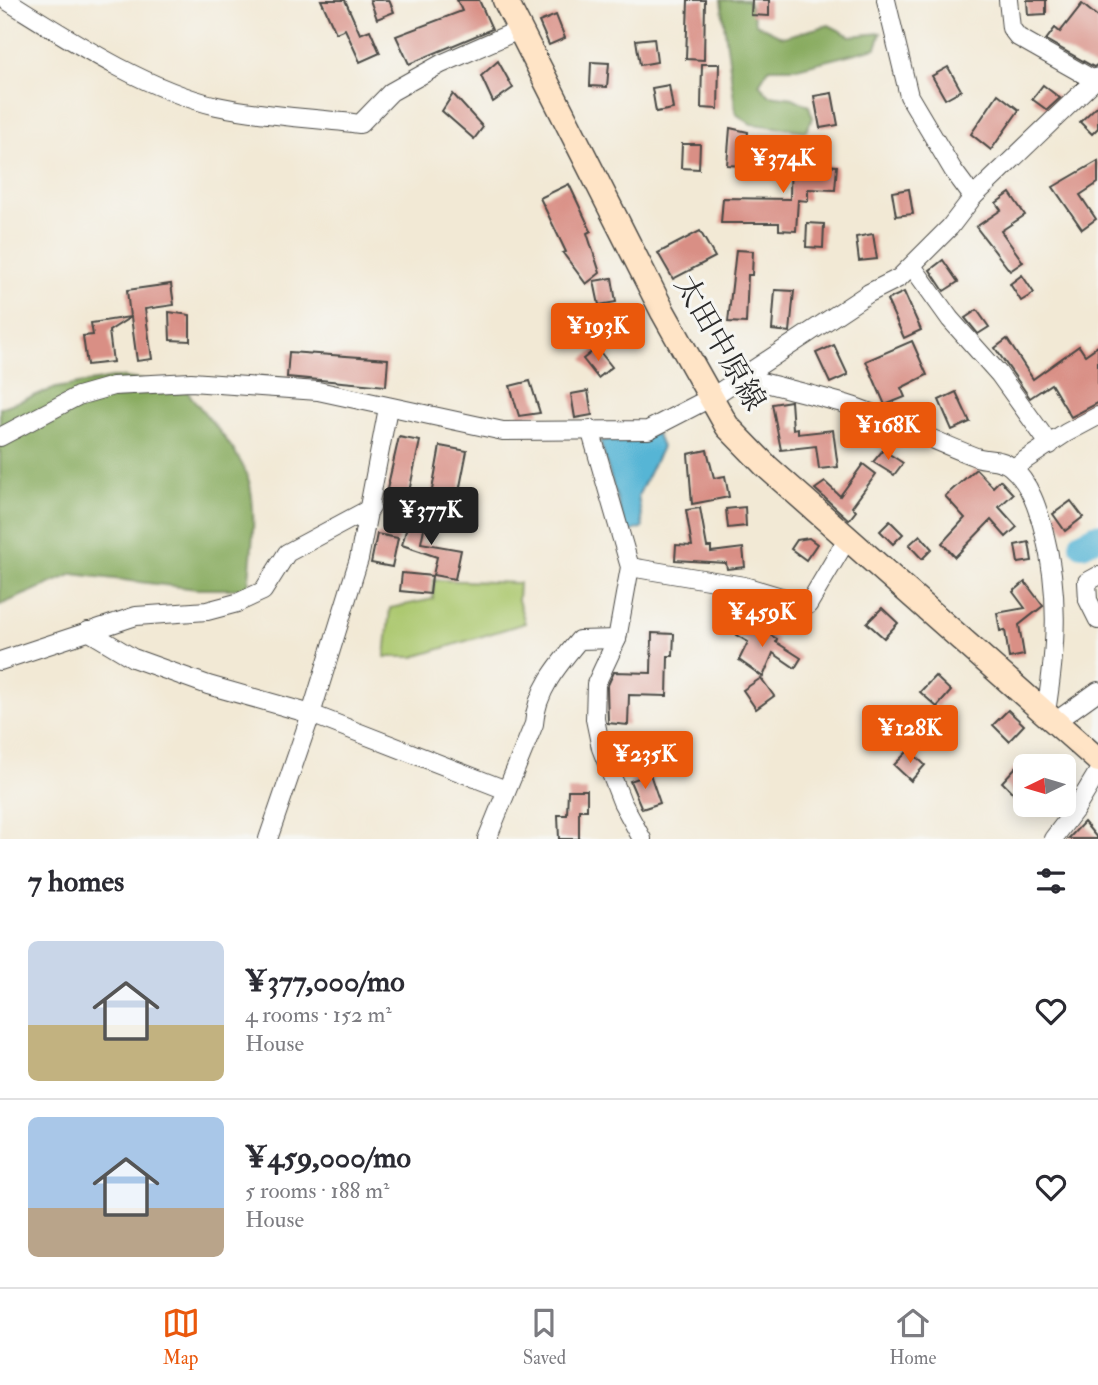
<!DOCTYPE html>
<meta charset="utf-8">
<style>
body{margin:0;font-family:"IM FELL Double Pica","Noto Serif JP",serif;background:#f2f2f3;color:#2b2b33;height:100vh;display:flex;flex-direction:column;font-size:26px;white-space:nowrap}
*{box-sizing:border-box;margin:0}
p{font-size:23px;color:#7c7c81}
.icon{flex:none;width:38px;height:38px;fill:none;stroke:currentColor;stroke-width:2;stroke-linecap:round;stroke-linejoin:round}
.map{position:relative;height:839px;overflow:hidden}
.drawer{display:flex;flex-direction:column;background:#fff;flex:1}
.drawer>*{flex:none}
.needle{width:46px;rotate:265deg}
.controls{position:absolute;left:1013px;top:754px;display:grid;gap:14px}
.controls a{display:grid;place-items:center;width:63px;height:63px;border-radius:10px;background:#fff;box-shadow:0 4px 18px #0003;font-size:35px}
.price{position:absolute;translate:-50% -60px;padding:0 16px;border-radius:7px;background:#ea580c;color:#fff;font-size:23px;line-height:46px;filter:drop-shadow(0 2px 4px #0008)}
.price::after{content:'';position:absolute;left:50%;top:42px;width:21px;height:16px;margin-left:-10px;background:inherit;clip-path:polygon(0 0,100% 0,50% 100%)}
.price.active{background:#222;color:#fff}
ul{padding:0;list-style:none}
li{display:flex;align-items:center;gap:21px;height:175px;padding:0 28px}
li+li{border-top:2px solid #e1e1e2}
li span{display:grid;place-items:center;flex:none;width:196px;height:140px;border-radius:10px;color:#555}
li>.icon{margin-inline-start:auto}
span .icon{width:84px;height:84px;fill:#fffc;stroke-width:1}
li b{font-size:30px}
h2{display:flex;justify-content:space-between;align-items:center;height:84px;padding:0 28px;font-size:30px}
.menu{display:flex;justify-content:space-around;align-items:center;height:98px;border-top:2px solid #e1e1e2;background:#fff;font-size:19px;color:#7c7c81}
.menu a{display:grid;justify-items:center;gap:4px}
.menu .active{color:#ea580c}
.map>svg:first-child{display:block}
.green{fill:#acc86e;stroke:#6c7a4c;stroke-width:2}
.forest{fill:#89ac61;stroke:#5a6c46;stroke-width:2}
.water{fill:#57b5d5;stroke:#417080;stroke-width:2}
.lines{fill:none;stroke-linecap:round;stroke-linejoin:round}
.river{stroke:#57b5d5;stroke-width:26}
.building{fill:#d98f85}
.street-casing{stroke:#494844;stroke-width:20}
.secondary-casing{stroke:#494844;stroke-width:27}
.street{stroke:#fff;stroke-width:18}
.secondary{stroke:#ffe4c6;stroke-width:24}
.labels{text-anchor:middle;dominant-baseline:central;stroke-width:6;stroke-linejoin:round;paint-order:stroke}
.street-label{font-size:30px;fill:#2b2b2b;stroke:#f6f6f2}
</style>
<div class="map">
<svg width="1098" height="839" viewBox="0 0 1098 839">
<rect width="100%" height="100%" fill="#f6f6f2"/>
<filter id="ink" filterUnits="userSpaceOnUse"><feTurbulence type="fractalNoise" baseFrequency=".0143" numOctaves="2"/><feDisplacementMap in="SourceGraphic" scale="14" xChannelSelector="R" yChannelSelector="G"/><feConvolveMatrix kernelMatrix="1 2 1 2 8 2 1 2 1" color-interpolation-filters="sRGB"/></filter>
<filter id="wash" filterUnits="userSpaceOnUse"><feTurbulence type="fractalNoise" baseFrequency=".00686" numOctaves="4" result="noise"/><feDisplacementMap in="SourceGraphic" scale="28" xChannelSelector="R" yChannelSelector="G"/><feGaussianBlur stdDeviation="1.57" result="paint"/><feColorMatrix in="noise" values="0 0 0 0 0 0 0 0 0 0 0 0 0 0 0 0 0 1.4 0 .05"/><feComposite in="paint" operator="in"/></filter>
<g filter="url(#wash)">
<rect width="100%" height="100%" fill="#f2e9d5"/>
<path class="green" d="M434,580L519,583L518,600L525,623L414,657H385L390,608L433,599Z"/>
<g class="forest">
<path d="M721,0H748L756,24L783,37L829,25L850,36L881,33L876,48L797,68H769L759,84L769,95L793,98L809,106L813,118L806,131L751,124L736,114Z"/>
<path d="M118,377L183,386C203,414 243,452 250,485C257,519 251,555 248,589H197L73,574L0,605V408L56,388Z"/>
</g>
<path class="water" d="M657,434L662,447L638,496L643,527L627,533L600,441Z"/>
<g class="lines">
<path class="river" d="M1082,544L1098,536"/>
</g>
<g id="blocks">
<g class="building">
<path d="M321,0H345L360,34L370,30L380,53L360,62L345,29L336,33Z"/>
<path d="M370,0H389L394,12L377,19Z"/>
<path d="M457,0H479L492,29L409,64L396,36L462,11Z"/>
<path d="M688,0H705L704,60L686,59Z"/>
<path d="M752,0H769V16L751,15Z"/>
<path d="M1027,0H1046V14L1028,15Z"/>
<path d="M1082,4L1098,17V64L1094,67L1046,40L1055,28L1060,32Z"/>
<path d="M556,15L565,38L549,45L539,22Z"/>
<path d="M654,38L657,62L640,65L636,40Z"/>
<path d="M498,61L513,88L493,102L481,76Z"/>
<path d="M591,62L609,63L607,87L590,86Z"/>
<path d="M702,64H719L718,109L701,108Z"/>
<path d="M948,67L961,90L945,99L932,76Z"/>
<path d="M669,85L673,109L656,112L652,88Z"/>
<path d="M1043,85L1060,98L1047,110L1032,99Z"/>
<path d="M832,93L838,125L820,128L814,96Z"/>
<path d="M453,94L483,127L474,139L442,111Z"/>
<path d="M998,94L1019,110L991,150L971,134Z"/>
<path d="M1098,105V128L1092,134L1080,122Z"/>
<path d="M730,128L748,132L744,166L727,165Z"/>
<path d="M682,144H700L699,169L681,168Z"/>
<path d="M791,145L809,146L808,164L837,166L835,190L808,189V201L798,200L796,231L779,230V223H721L723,198L790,199Z"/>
<path d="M1098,161V183L1080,195L1096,219L1082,229L1053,187Z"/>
<path d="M569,184L591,231L587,233L600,273L586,284L563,253L566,252L540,198Z"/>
<path d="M909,189L913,214L896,216L892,192Z"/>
<path d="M1010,193L1025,215L1001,231L1023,262L1010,271L976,227L1001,210L996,203Z"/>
<path d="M807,223L824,224L823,248L806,247Z"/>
<path d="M700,231L715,257L673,279L658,253Z"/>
<path d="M873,234L877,259L859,261L856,237Z"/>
<path d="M736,250L753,251L752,275H748L746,323L728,322Z"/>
<path d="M943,260L958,282L944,291L930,270Z"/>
<path d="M1022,275L1034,293L1021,301L1010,284Z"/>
<path d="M612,278L616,302L599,305L594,281Z"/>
<path d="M171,284L174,305L145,309L152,359L137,361L131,317L109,331L113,362L87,365L83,336L93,335L91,323L130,317L127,290Z"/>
<path d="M775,290L794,291L790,332L772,330Z"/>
<path d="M904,292L921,330L904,338L887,300Z"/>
<path d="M595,309L599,333L582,336L578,312Z"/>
<path d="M977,310L989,327L978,334L965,318Z"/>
<path d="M169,312L190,315V341L170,340Z"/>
<path d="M1007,339L1033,379L1079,346L1085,355L1098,346V403L1071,417L1051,384L1030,398L995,348Z"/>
<path d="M912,341L927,375L901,388L905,397L885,405L866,361Z"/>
<path d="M834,345L848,375L830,383L816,353Z"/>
<path d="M597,348L612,367L598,378L583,359Z"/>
<path d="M289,352L388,359L386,386L287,377Z"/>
<path d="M530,381L540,413L519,416L510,386Z"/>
<path d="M588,391L592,415L575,418L571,394Z"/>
<path d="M956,392L970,422L952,430L939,400Z"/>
<path d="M791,401L793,429L798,428V434L833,430L838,467L819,469L816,446L781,450L772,404Z"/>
<path d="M399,437L420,441L407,501L385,498Z"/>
<path d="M440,446L467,451L456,507L430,501Z"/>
<path d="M707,450L714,478L725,476L729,497L692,504L688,454Z"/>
<path d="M883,450L903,463L894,475L873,462Z"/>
<path d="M863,464L876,474L852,507L856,511L849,520L815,489L825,482L840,496Z"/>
<path d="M976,469L993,487L1000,480L1013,494L999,507L1017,527L1006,537L991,520L955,557L942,543L965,518L945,496Z"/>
<path d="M1071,501L1083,517L1065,531L1053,514Z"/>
<path d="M745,507L746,526L728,528L726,509Z"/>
<path d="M700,508L707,547H711V552L743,548L745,567L727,569L726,563L675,560L676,545L692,546L686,510Z"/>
<path d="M411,512L427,514L421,543L461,550L455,579L433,575L437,557L402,545Z"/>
<path d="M890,521L903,534L893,544L880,531Z"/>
<path d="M377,534L398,538L392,567L371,563Z"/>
<path d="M920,535L932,549L922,559L909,545Z"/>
<path d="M809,538L817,544L806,560L791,549L797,540Z"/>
<path d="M1029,542L1032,561L1018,563L1015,545Z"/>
<path d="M402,573L432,576L430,594L400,591Z"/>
<path d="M1025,582L1043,606L1019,625L1024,655L1009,658L1005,630L1000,631L997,613L1025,608L1013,592Z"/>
<path d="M882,608L898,623L884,638L867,623Z"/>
<path d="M745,620L777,639L776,642L801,658L795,668L773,653L763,677L739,660L748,642L736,635Z"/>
<path d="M652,633L674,634L673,656H668L667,696L629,695L628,725L608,723L607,687L614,672L651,673Z"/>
<path d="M935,676L951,691L937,707L920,692Z"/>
<path d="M761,678L774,696L756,709L743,690Z"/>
<path d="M1008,710L1024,725L1009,741L993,725Z"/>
<path d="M909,750L925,765L911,781L894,765Z"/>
<path d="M1016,767L1026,776V790L1018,798L1002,782Z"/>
<path d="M650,774L660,803L642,809L630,781Z"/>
<path d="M568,790H587V810H579V839H559L558,815H567Z"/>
<path d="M1084,822L1098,839H1068Z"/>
</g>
</g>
</g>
<g filter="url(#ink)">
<use href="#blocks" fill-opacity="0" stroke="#494844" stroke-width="2"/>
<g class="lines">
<g class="street-casing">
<g id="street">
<path d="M6,0C69,39 144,89 217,106C263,116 313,118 360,124L391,92L441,64L521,29"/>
<path d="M886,0L909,96L953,170L973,197"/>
<path d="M1008,0L1011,28L1018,37L1094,80"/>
<path d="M912,266L950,319L999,374L1050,445"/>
<path d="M743,374L754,380C787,389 820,396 852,406C895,421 934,441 976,457C988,461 1001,458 1011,467C1030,483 1038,509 1044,532C1060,594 1056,649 1046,712"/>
<path d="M590,429L630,567L617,639L596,684L595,719L601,748L622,802L642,839"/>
<path d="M0,437L78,396L113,386L191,382L318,391L503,431L648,430L712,397L869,293L899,278L950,227L973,197L1098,77"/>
<path d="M1013,468L1066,433L1098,416"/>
<path d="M630,567L744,586L808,605L847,539"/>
<path d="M1098,576L1087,582L1088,600L1098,620"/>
<path d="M88,631L133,658L208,685L311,714L506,790"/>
<path d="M0,661L136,616L207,611L237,603L263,591L287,553L371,508"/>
<path d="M1056,721L1098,691"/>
<path d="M268,839L311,714L359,559L388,408"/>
<path d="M487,839L534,724C536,691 558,665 579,640L617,639"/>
<path d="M1053,839L1075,810L1098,772"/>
</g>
</g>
<g class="secondary-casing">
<path id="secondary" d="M505,0L663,312L727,426L766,466L1098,760"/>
</g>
<use href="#street" class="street"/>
<use href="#secondary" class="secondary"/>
</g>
</g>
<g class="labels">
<g class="street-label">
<text transform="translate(720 343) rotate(60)">太田中原線</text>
</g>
</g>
</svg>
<div class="controls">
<a><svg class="needle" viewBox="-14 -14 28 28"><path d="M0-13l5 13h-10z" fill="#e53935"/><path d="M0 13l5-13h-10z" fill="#7c7c81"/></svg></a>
</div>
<b class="price" style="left:783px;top:195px">¥374K</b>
<b class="price" style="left:598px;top:363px">¥193K</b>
<b class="price" style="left:888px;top:462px">¥168K</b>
<b class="price active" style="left:431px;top:547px">¥377K</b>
<b class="price" style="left:762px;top:649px">¥459K</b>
<b class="price" style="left:910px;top:765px">¥128K</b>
<b class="price" style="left:645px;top:791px">¥235K</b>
</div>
<section class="drawer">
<h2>7 homes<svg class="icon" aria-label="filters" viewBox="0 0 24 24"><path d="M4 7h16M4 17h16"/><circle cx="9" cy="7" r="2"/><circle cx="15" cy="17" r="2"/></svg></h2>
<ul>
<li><span style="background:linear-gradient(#c9d6e8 60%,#c2b280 0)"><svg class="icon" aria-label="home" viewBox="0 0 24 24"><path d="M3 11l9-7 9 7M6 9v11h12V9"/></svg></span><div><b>¥377,000/mo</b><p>4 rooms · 152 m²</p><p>House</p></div><svg class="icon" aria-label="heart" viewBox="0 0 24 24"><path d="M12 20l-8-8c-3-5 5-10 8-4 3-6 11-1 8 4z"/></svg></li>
<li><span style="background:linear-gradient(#a9c7e8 65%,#b9a48a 0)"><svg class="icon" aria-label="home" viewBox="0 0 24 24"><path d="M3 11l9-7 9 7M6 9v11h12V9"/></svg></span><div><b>¥459,000/mo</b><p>5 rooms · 188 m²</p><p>House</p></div><svg class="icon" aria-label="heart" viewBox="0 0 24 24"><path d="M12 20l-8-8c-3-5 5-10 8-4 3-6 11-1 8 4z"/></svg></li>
</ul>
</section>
<nav class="menu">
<a class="active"><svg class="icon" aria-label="map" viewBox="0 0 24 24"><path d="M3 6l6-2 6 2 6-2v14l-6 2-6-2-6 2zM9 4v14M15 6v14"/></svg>Map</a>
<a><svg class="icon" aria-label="saved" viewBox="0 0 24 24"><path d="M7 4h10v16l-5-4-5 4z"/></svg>Saved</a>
<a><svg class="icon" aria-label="home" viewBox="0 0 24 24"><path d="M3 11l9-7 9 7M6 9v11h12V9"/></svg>Home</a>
</nav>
